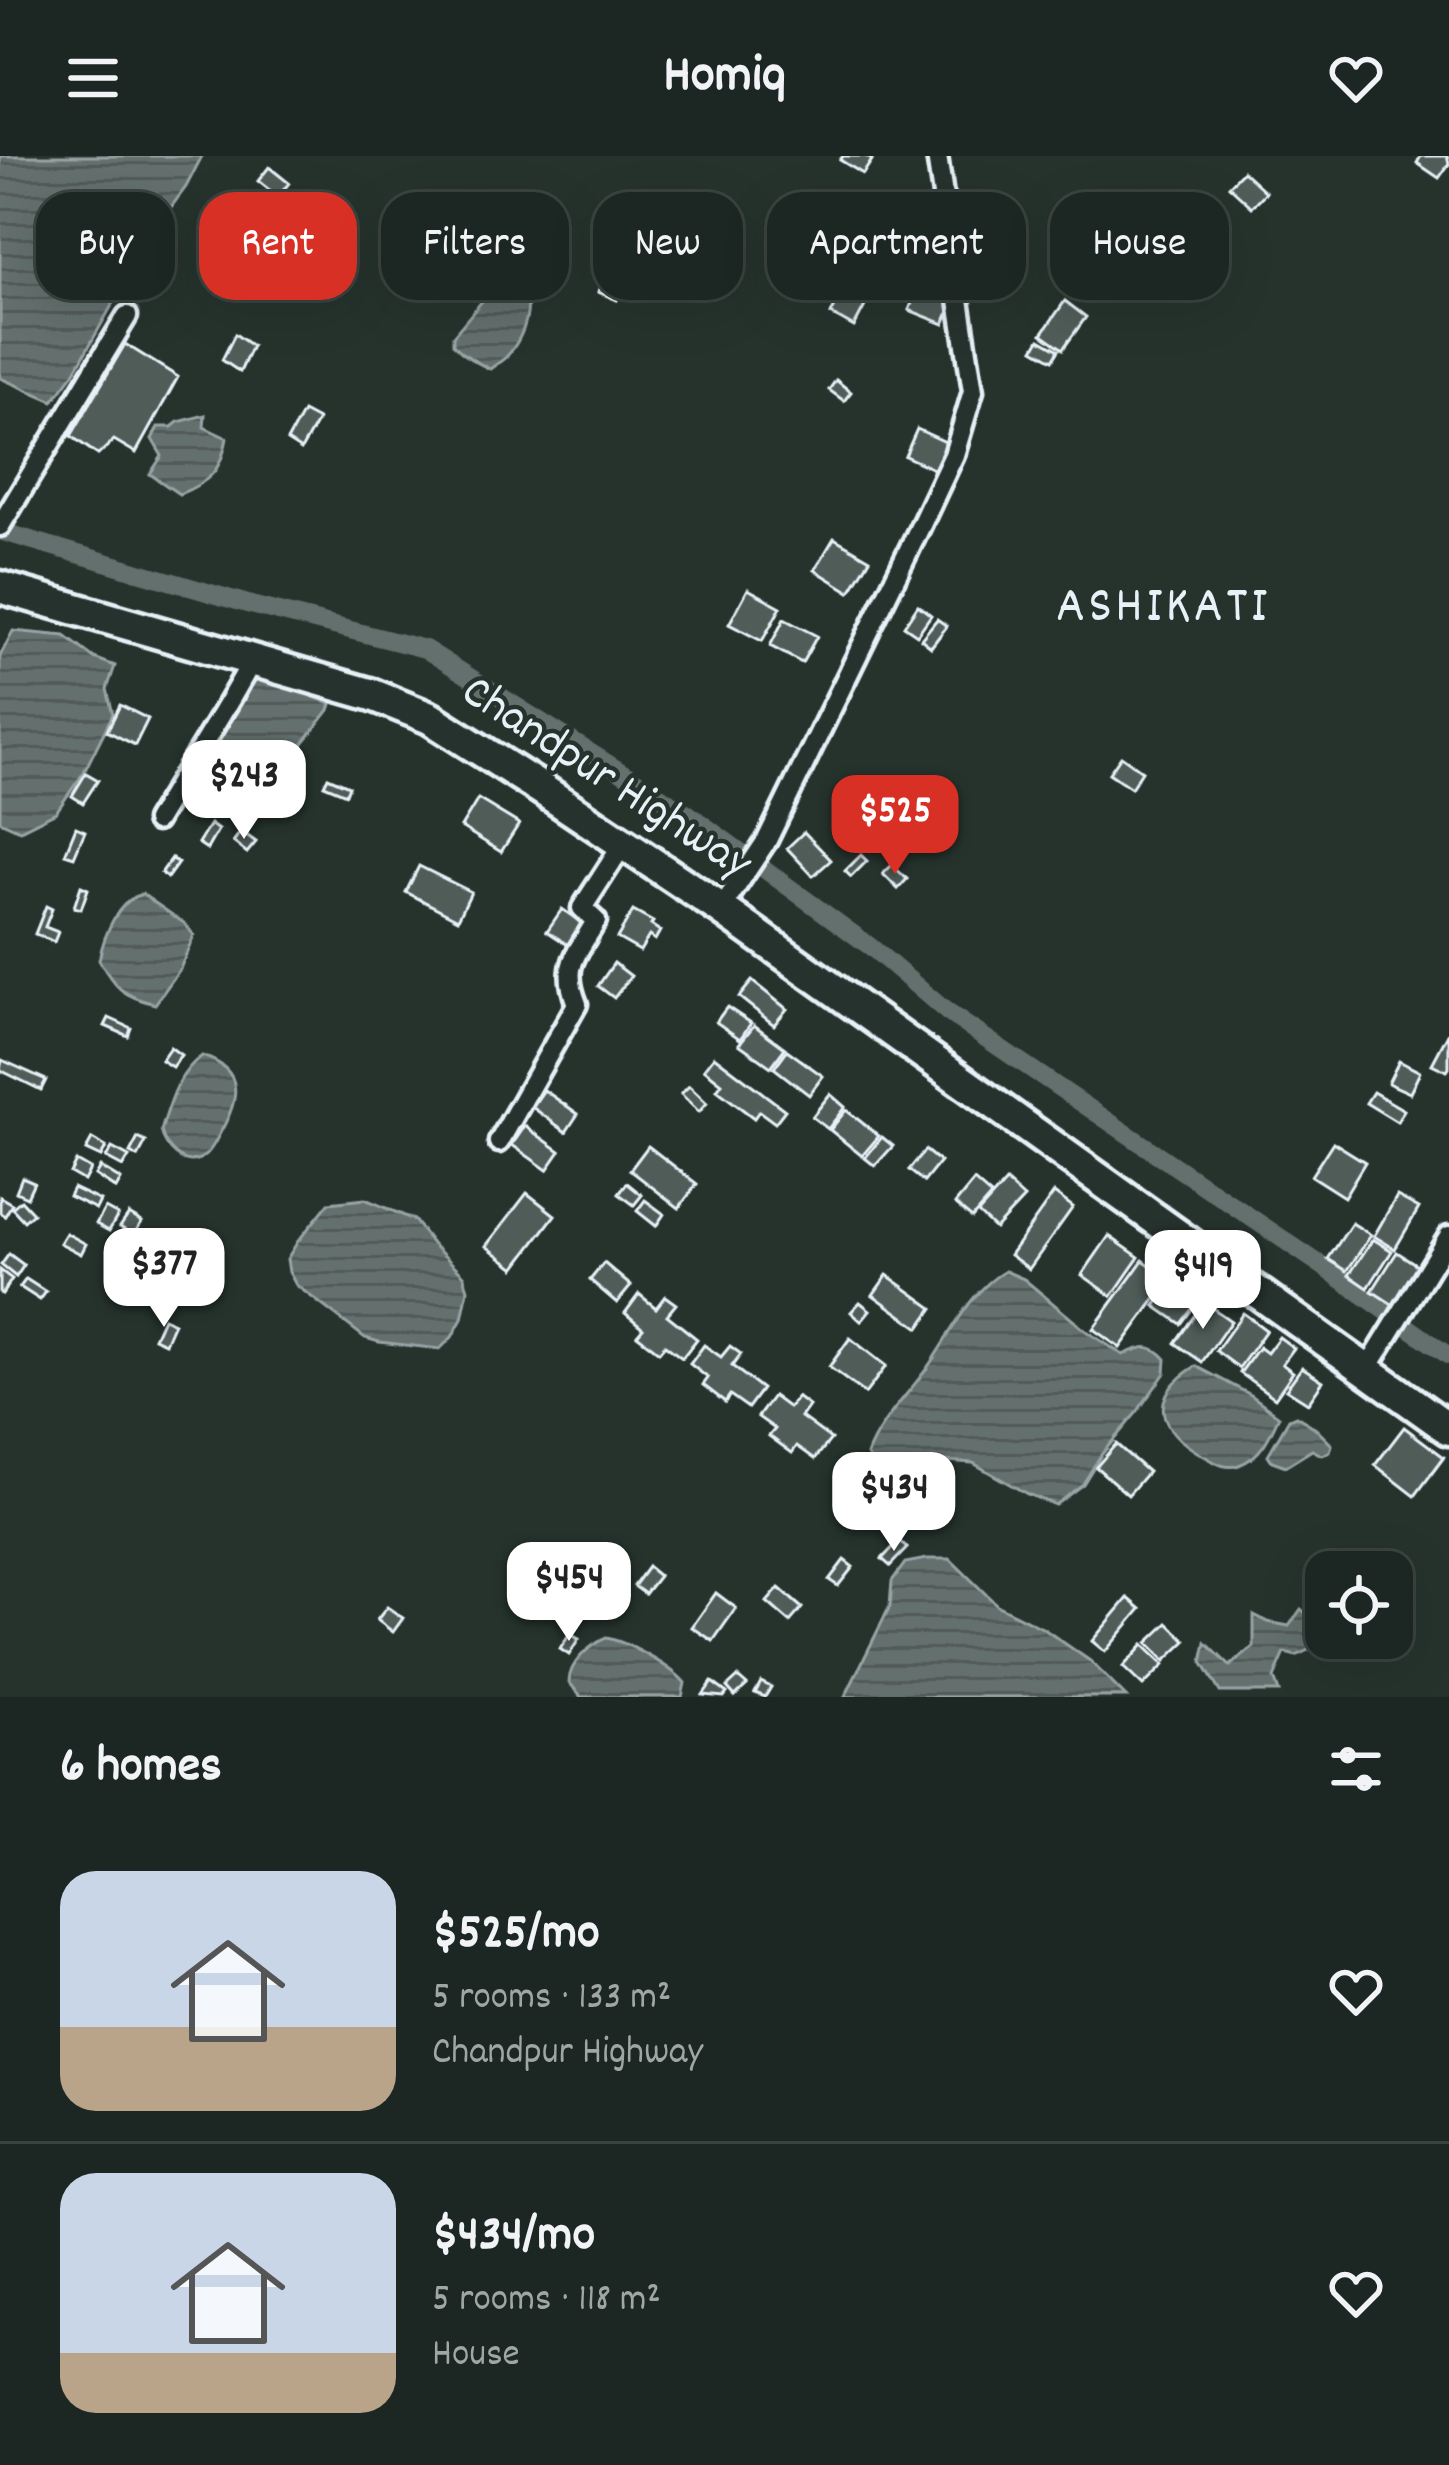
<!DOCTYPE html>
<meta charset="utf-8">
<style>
body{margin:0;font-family:Dekko,sans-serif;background:#252e2a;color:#f1f3f6;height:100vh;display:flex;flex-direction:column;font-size:45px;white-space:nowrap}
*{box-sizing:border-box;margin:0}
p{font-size:39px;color:#a0a5a5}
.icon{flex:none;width:66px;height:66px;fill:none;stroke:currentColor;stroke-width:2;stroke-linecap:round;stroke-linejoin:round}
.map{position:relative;height:1541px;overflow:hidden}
.drawer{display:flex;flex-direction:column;background:#1c2622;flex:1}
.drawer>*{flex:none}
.guide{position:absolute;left:36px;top:36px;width:1377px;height:108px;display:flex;gap:24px}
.fabs{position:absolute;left:1305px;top:1395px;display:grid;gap:24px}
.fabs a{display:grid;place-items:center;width:108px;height:108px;border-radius:24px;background:#1c2622;box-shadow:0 12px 48px #0002,0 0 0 3px #3a4340;font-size:60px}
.price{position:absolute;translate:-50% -102px;padding:0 27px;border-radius:24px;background:#fff;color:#222;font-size:39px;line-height:78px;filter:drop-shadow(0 3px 6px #0008)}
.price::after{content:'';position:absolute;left:50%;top:72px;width:36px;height:27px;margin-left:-18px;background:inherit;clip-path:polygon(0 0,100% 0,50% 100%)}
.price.on{background:#d93025;color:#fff}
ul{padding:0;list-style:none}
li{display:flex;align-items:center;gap:36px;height:300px;padding:0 60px}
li+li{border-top:3px solid #3a4340}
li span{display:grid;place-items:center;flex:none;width:336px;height:240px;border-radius:36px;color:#555}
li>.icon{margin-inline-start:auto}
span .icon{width:144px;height:144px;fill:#fffc;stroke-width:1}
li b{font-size:51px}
h2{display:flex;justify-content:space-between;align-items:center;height:144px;padding:0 60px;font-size:51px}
.pill{padding:0 42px;border-radius:36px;background:#1c2622;box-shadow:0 12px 48px #0002,0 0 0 3px #3a4340;font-size:42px;line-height:108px}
.pill.on{background:#d93025;color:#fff}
header{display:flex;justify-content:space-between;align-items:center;height:156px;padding:0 60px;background:#1c2622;font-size:54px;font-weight:700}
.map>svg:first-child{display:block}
.water{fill:url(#water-rules);stroke:#98a3a5;stroke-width:3}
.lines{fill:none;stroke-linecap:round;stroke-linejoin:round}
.canal{stroke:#636f6d;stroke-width:18}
.building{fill:#505c59;stroke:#e8f1f8;stroke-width:3}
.minor-casing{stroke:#e8f1f8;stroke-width:27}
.primary-casing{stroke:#e8f1f8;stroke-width:39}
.minor{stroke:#26332d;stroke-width:18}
.primary{stroke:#26332d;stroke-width:30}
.labels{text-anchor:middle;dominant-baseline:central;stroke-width:9;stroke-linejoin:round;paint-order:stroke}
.street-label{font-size:48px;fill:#e8f1f8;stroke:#26332d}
.quarter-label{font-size:54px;letter-spacing:3px;fill:#e8f1f8;stroke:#26332d}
</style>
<header><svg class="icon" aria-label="menu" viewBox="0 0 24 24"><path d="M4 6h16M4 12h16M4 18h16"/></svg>Homiq<svg class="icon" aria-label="heart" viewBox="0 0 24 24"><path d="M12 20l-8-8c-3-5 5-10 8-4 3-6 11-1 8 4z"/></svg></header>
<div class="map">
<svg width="1449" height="1541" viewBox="0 0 1449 1541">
<defs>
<pattern id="water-rules" width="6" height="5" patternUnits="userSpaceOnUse" patternTransform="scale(3)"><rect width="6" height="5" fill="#636f6d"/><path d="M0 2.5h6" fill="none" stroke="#535a5a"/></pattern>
</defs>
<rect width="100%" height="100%" fill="#26332d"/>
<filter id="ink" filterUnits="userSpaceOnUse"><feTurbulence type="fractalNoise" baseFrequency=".00833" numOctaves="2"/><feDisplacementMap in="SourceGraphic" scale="24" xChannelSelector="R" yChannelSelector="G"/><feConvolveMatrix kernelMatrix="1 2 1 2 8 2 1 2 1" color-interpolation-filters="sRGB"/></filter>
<g filter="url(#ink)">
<g class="water">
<path d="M0,0H202L186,31L160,66L130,94L120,135L74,217L53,245L0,222Z"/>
<path d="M509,119C540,135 527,178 507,200C502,205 495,209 490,213C476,206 464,200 453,188V180L492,133Z"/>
<path d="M205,259L204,271L227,282C221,315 210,326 179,338L150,318L162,300L152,283L158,271H172L178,266Z"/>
<path d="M13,475L65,480L94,502L115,510L107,533L113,558L84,616L56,656L20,674L0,665V500Z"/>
<path d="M257,523L279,526L331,548L329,554L293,600L292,631L284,642C253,641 223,630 211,600L252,528Z"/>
<path d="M142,738L184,767L194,779L180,813L155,848C123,840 115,832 99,804C104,779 117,745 142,738Z"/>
<path d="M202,900C246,914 239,944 220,977C216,985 211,996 203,1001C184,1014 165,991 161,975C170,948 177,917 202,900Z"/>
<path d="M365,1043L414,1064L432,1088L464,1119L468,1134L462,1163L452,1181L440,1193L379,1186L365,1182L296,1129L289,1116L287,1103L298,1085L329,1047Z"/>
<path d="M1005,1115L1024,1123L1086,1175L1123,1199C1141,1191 1151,1186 1166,1203L1165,1217L1137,1256L1101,1299L1083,1328L1055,1349L1027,1338L973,1307L932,1304L885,1309L871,1305L867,1299C879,1266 907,1240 927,1212C950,1180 969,1135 1005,1115Z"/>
<path d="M1196,1210L1251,1239L1279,1260C1270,1280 1261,1301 1239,1309C1225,1314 1215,1306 1204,1300C1157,1274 1146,1241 1196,1210Z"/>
<path d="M1296,1260L1314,1271L1332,1289L1330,1296L1322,1299L1312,1294L1286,1310L1272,1305L1268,1299L1289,1263Z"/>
<path d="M927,1403H950L998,1450L1044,1473L1090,1505L1126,1541H845L890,1450L892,1425L905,1407Z"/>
<path d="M1301,1453L1311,1462L1310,1493L1296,1500L1285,1497L1274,1522L1279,1536H1220L1202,1506L1206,1487L1230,1510L1254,1491V1459L1268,1466L1289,1470Z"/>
<path d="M606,1482C626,1485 672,1511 685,1527L682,1541H581L569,1526C569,1507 590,1489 606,1482Z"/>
</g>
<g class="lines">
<path class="canal" d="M0,375L251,449L425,493L690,659L871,791L947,856L1321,1109L1449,1200"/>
</g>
<g class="building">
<path d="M843,0H865L872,4L863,18L840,4Z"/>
<path d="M1421,0H1447L1449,8L1439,22L1417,7Z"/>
<path d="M269,11L289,27L278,41L258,25Z"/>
<path d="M1243,15L1266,36L1252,51L1229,30Z"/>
<path d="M240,40L266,58L253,76L228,58Z"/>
<path d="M607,113L626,120L617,144L598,136Z"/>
<path d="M922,124L956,138L944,168L909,154Z"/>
<path d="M843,135L866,148L854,171L831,158Z"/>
<path d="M1065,145L1086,161L1063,193L1042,178Z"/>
<path d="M235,178L252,190L240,216L222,204Z"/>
<path d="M1040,183L1059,194L1053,204L1034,193Z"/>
<path d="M125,188L178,221L136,297L114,284L98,299L71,280Z"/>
<path d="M836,224L851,236L844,245L829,234Z"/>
<path d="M303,256L318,264L301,294L287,285Z"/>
<path d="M917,273L952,289L940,316L905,300Z"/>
<path d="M834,382L870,403L850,436L815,414Z"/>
<path d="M748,433L781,451L762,485L729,468Z"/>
<path d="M918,449L931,459L917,479L904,470Z"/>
<path d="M784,463L817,480L802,507L770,490Z"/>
<path d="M937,463L947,470L931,491L921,483Z"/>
<path d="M120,549L148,563L135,589L107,575Z"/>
<path d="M1121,600L1142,615L1131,632L1109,617Z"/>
<path d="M86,617L98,624L83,647L72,640Z"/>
<path d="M328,621L349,630L346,638L324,629Z"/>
<path d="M478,643L519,668L501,696L461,671Z"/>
<path d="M210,668L218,674L207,693L198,687Z"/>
<path d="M76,671L85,675L74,701L65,698Z"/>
<path d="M241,675L256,686L247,697L233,686Z"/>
<path d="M804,676L831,704L813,720L787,692Z"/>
<path d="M861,699L867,705L851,721L845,715Z"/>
<path d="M172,702L178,707L167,722L161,717Z"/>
<path d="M892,709L907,723L898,733L883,718Z"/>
<path d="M419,710L471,736L458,763L406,736Z"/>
<path d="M81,730L88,733L81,753L74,751Z"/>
<path d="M46,750L52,753L45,771L58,776L54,786L35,778Z"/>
<path d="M562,753L585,769L571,791L547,775Z"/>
<path d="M633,755L653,766L651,769L660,775L655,784L649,780L640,795L617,782Z"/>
<path d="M614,807L631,820L614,842L598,830Z"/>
<path d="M752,825L787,853L774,869L739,841Z"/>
<path d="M727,851L751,867L740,883L716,866Z"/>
<path d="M109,862L131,872L128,880L105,870Z"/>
<path d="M754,869L785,892L771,911L739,888Z"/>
<path d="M1449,876V912L1447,915L1432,908Z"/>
<path d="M170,891L181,899L172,911L161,904Z"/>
<path d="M787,894L823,920L809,939L774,912Z"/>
<path d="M714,900L785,954L775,967L759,955L754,962L717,934L722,927L704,913Z"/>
<path d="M2,904L46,924L41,934L0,914Z"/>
<path d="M1399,905L1420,916L1410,937L1388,927Z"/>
<path d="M689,930L707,947L699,956L681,938Z"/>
<path d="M544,934L578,958L566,976L532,951Z"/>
<path d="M1373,936L1404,954L1397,966L1366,947Z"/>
<path d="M830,938L845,951L828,973L812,961Z"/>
<path d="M846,954L879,980L862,1000L830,974Z"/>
<path d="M525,970L560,995L547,1014L512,989Z"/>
<path d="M882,981L893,990L875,1010L865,1002Z"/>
<path d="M138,982L146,986L138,1001L130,997Z"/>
<path d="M92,983L106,991L101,1001L86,994Z"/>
<path d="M1333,986L1365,1006L1344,1041L1311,1020Z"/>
<path d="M648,990L697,1028L679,1052L630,1014Z"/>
<path d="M112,992L129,1001L123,1011L106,1002Z"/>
<path d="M925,994L940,1006L924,1026L909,1014Z"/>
<path d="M76,1005L90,1013L84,1025L70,1017Z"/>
<path d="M100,1011L121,1024L116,1033L95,1019Z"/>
<path d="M22,1021L34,1026L27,1041L16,1036Z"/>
<path d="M974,1025L991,1040L972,1062L955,1048Z"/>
<path d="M1006,1026L1024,1042L995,1073L978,1057Z"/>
<path d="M627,1027L642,1039L634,1049L619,1038Z"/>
<path d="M73,1032L100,1045L96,1053L69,1040Z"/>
<path d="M527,1037L555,1059L515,1112L486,1090Z"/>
<path d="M1054,1037L1073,1051L1029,1113L1010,1099Z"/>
<path d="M1397,1040L1419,1052L1395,1093L1374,1080Z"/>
<path d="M0,1041L12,1048L5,1060L0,1057Z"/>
<path d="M21,1044L33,1057L24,1065L12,1052Z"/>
<path d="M645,1044L664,1058L656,1070L637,1055Z"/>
<path d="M105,1052L118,1059L109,1075L96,1068Z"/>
<path d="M129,1058L142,1066L133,1079L120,1071Z"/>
<path d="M1352,1067L1371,1079L1347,1115L1328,1103Z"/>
<path d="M66,1077L86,1088L81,1098L60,1087Z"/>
<path d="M1109,1080L1139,1101L1112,1140L1082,1119Z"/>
<path d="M1373,1083L1392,1095L1368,1132L1349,1119Z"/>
<path d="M1397,1096L1420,1111L1395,1150L1372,1135Z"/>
<path d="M9,1098L24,1109L16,1121L1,1109Z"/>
<path d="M1143,1104L1170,1123L1120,1192L1093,1173Z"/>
<path d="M604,1107L631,1130L617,1147L590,1124Z"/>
<path d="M0,1114L12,1123L2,1138L0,1137Z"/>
<path d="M1180,1115L1206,1134L1181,1168L1155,1150Z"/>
<path d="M887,1119L933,1152L919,1172L873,1139Z"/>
<path d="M26,1123L46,1136L40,1144L20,1131Z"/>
<path d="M639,1138L656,1152L665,1140L676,1148L667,1159L697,1183L682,1202L665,1189L659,1196L637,1179L643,1172L625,1157Z"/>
<path d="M860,1146L870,1154L861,1165L851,1156Z"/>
<path d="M1204,1146L1231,1165L1202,1206L1175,1187Z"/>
<path d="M1243,1157L1266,1174L1239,1212L1216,1195Z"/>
<path d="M163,1162L174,1167L165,1187L154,1182Z"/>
<path d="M1279,1181L1294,1192L1282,1208L1293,1216L1275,1242L1240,1217L1259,1191L1267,1197Z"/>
<path d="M850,1182L886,1210L865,1238L829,1211Z"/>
<path d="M704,1189L721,1201L730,1190L741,1198L732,1210L762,1233L748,1252L730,1239L725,1246L703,1229L708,1222L690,1208Z"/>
<path d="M1302,1211L1323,1225L1308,1247L1286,1233Z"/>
<path d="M773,1240L789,1252L797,1241L809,1250L801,1261L831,1283L815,1303L797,1290L792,1297L769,1280L775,1273L758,1261Z"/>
<path d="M1404,1271L1444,1301L1415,1340L1375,1309Z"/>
<path d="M1116,1288L1148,1316L1128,1339L1096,1311Z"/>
<path d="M899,1385L907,1392L890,1410L882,1403Z"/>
<path d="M844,1404L853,1411L838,1430L829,1424Z"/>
<path d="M648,1411L659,1420L645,1438L634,1430Z"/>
<path d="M779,1432L802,1452L790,1466L767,1446Z"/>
<path d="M716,1437L736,1452L713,1485L692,1471Z"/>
<path d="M1128,1442L1141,1453L1105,1496L1092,1485Z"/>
<path d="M387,1451L403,1462L393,1476L377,1464Z"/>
<path d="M1168,1467L1186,1485L1165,1505L1147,1487Z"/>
<path d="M570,1478L579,1483L569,1499L560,1493Z"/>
<path d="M1143,1489L1164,1509L1143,1530L1123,1511Z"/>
<path d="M738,1521L747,1529L735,1540L727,1531Z"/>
<path d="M712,1526L727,1537L724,1541L703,1539Z"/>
<path d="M761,1526L771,1531L765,1541L755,1537Z"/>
</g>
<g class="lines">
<g class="minor-casing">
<g id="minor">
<path d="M0,370L127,160"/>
<path d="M156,665C188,611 223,559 253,503"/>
<path d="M721,753L767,684L921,369L954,299L973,235L937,0"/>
<path d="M499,986L577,848C561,808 577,799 596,765L582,752L624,687"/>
<path d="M1366,1215L1449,1080"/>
</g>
</g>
<g class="primary-casing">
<path id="primary" d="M0,431L373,539L430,562L540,632L721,753L1449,1273"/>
</g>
<use href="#minor" class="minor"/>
<use href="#primary" class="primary"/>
</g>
</g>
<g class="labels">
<g class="street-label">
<text transform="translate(605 624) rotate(33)">Chandpur Highway</text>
</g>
<g class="quarter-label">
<text x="1163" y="453">ASHIKATI</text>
</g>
</g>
</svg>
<div class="fabs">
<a><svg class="icon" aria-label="locate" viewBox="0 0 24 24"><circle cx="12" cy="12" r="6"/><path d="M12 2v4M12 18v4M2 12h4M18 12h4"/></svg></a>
</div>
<b class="price" style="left:244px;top:686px">$243</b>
<b class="price on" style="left:895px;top:721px">$525</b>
<b class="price" style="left:164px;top:1174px">$377</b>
<b class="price" style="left:1203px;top:1176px">$419</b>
<b class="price" style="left:894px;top:1398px">$434</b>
<b class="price" style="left:569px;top:1488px">$454</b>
<div class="guide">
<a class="pill">Buy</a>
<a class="pill on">Rent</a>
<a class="pill">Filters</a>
<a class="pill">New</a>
<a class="pill">Apartment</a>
<a class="pill">House</a>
</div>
</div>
<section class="drawer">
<h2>6 homes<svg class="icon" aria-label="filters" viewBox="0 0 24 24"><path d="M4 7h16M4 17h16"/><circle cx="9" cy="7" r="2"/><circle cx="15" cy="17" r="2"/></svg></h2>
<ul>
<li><span style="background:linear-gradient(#c9d6e8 65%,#b9a48a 0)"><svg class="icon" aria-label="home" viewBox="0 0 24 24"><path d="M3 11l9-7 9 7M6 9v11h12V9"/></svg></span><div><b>$525/mo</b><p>5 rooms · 133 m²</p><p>Chandpur Highway</p></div><svg class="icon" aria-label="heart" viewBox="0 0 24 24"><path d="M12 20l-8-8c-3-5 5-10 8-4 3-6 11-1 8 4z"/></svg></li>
<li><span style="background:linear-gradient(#c9d6e8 75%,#b9a48a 0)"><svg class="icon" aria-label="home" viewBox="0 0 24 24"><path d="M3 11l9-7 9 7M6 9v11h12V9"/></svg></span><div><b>$434/mo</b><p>5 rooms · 118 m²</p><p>House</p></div><svg class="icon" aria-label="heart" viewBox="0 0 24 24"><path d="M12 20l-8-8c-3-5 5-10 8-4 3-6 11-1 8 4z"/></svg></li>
</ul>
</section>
